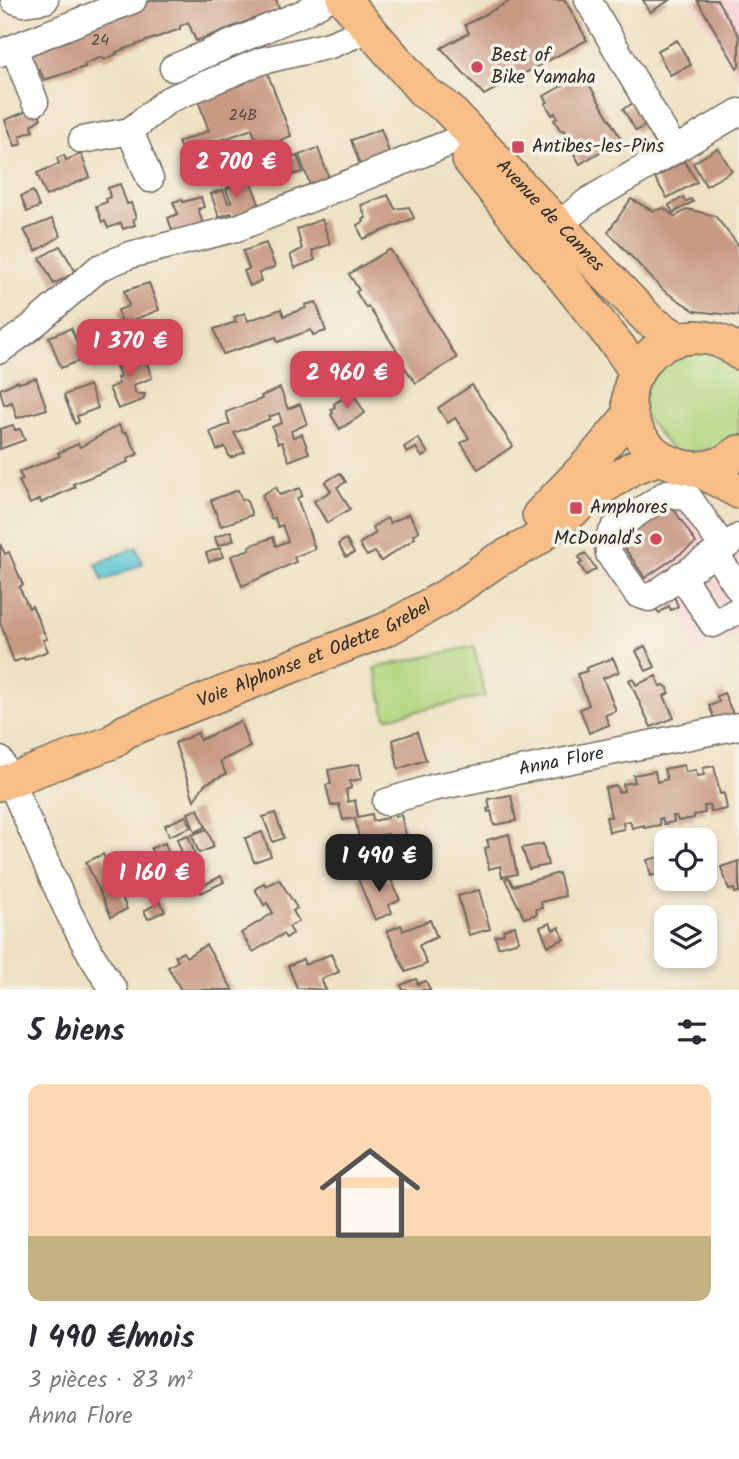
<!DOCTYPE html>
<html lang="fr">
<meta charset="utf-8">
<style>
body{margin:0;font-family:Kalam,sans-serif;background:#f7f7f7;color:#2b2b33;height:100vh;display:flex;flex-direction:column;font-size:26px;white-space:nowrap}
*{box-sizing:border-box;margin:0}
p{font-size:23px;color:#7c7c81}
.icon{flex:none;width:38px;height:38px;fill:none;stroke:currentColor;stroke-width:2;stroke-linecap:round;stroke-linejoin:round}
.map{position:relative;height:990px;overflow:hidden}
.details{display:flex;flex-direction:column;background:#fff;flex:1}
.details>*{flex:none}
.controls{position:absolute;left:654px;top:828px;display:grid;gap:14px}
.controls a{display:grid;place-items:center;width:63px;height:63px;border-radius:14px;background:#fff;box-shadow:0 4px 10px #0003;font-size:35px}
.price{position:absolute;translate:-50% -60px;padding:0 16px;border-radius:14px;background:#d1495b;color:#fff;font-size:23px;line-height:46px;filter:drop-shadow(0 2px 4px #0008)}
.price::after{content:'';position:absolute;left:50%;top:42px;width:21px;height:16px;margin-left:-10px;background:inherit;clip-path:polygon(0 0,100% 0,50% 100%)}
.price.on{background:#222;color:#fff}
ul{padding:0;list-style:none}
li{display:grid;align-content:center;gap:14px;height:371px;padding:0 28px}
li+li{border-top:2px solid #e1e1e2}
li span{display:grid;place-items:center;height:217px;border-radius:14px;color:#555}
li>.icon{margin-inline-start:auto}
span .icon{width:126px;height:126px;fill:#fffc;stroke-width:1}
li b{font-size:30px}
h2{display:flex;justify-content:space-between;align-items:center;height:84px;padding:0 28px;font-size:30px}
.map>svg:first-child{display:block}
.built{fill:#f7cfd2}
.green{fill:#b1d57e;stroke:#6e8054;stroke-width:2}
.water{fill:#59c3d4;stroke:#427780;stroke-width:2}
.building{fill:#c89a83}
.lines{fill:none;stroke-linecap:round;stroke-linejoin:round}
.minor-casing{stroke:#6f6b60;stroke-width:29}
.major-casing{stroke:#6f6b60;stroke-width:36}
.minor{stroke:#fff;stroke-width:26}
.major{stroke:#f7be87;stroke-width:33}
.poi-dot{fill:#d1495b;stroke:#f7f3e8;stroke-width:2.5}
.labels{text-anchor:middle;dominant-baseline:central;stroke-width:7;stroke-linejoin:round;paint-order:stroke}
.number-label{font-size:16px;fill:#524741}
.poi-label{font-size:19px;fill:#2b2b2b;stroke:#f7f3e8;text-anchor:start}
.street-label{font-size:19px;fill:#2b2b2b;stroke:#f7f3e8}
</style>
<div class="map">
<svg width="739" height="990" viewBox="0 0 739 990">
<rect width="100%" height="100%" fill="#f7f3e8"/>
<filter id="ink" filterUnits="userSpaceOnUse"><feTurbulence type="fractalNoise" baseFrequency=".0143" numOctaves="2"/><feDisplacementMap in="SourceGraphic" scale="14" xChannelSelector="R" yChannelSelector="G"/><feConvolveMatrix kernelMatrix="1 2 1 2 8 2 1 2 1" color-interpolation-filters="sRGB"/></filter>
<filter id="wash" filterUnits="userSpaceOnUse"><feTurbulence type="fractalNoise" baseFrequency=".00686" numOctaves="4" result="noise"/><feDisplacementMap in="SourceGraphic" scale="28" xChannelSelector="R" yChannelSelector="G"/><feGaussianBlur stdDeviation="1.57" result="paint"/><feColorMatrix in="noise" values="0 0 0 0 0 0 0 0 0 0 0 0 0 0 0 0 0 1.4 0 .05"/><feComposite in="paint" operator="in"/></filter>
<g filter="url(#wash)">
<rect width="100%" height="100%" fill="#eee1c2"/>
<g class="built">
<path d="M691,0H739V71L736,72Z"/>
<path d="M659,480L696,485L739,538V633L696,654L673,589L634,609L587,541Z"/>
</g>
<g class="green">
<path d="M707,351L736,368L739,372V436L727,448L674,453L642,413L648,379L672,355Z"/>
<path d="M474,646L485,696L386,718L375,668Z"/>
</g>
<path class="water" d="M136,547L143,564L103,581L96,564Z"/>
<g id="blocks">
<g class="building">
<path d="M153,0H276L279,9L196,41L188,22L180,26V29L116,52L117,54L103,60L102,57L84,64L85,67L44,80L39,69L32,71L25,51Z"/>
<path d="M512,0H565L587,40L484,95L441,48L469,33L465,25Z"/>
<path d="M643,0H670L650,12Z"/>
<path d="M697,0H717L739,36V66L737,68Z"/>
<path d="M677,40L691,65L670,75L657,51Z"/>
<path d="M266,69L291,136L266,146L264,141L257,143L252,129L183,154L178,142L209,131L198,100L245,83L243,77Z"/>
<path d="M583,74L621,139L580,164L573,152L576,150L573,146L570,147L564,136L566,134L564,130L561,131L554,120L557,118L555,113L552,115L545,103L548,102L544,96Z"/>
<path d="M637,101L650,122L636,131L623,109Z"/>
<path d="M35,108L41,118L32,125L33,131L20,136L22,144L15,146L5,120Z"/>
<path d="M381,129L391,158L362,170L351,140Z"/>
<path d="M318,148L330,181L311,187L299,155Z"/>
<path d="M718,148L732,171L706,186L693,163Z"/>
<path d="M81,154L90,177L46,196L37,173L59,164L57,158L64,155L66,160Z"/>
<path d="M297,156L303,172L284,177L279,162Z"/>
<path d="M684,161L697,182L667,198L655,178Z"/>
<path d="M250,179L259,204L239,213L240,217L234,219L231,213L219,217L211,194L223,190L228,203L231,202L226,189Z"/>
<path d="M120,184L127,204L131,203L136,218L133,219L135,225L123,229L121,223L108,228L105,221L102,222L96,206L107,202L106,199L110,197L108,188Z"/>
<path d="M33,191L39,207L27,212L21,196Z"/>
<path d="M388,195L395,209L409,207L414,218L363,239L357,225L364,222L363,219L366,218L361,205Z"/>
<path d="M201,197L204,207L198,209L204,227L173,233L168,218L178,214L173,202L182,199L183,202Z"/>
<path d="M683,197L686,202L691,199L693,202L673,213L669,205Z"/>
<path d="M631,199L653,211L664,208L675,217L687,209L715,216L739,246V316L695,311L663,290L608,232Z"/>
<path d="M52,219L61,236L36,251L24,230Z"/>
<path d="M322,219L330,244L312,251L315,260L295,268L290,255L302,249L297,229Z"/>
<path d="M266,243L275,267L259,273L261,281L250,286L244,271L249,269L243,251Z"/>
<path d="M60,246L76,272L54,284L40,258Z"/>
<path d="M390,249L457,358L416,383L394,353L397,351L368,306L366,308L356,292L359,290L349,274Z"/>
<path d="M149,283L159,310L122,324L118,310L129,306L124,291Z"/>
<path d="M316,302L326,331L313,335L311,330L278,342L276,337L223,354L214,329L236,322L234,317L245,313L248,321L281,309L284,316L306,308L305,305Z"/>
<path d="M71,328L84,359L61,368L49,337Z"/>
<path d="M131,353L133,357L144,354L152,378L133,385L136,394H145L143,400L118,409L109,388L119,384L117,378L120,377L114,359Z"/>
<path d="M36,378L47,409L17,418L12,402L4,405L0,389L18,381L19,383Z"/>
<path d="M89,385L98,408L77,416L79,422L75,424L64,395Z"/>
<path d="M472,385L513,446L478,469L461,443L469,438L455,418L448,423L438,408Z"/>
<path d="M280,388L288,409L300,404L307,424L291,431L293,437L302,434L309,453L289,461L282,442L278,443L272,427L282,423L279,413L269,417L270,419L234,433L245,452L230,458L225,447L217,450L210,432L230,424L226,412L262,399L261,396Z"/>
<path d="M352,392L365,413L340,429L331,415L333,413L331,409L335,407L334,404Z"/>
<path d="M13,425L15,430L20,429L25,440L0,449V429Z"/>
<path d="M119,425L123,433L126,432L138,454L127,459L128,462L73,484L75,487L41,503L40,499L30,504L19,481L23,480L19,472L60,456L58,453L78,444L80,447Z"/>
<path d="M418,438L428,453L422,457L416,448L407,453L404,447Z"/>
<path d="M340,473L346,482L337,487L350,509L327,523L314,501L331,491L325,482Z"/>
<path d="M276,487L280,495L300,488L302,496L297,498L315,549L294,557L296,562L242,586L231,556L250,549L249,546L273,537L276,546L288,541L282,525L278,527L274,517L271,519L262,495Z"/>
<path d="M238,490L242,500L246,499L252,515L221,526L211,500Z"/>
<path d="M668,500L696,543L645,578L616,535Z"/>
<path d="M409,514L419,531L413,535L415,538L381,561L375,552L367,556L359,544L376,533L372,527L387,518L390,523Z"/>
<path d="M231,531L234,540L218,546L215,537Z"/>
<path d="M346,539L354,553L346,557L338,544Z"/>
<path d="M0,544L5,554L9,552L23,585L19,587L29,608L32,606L47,639L43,640L48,651L25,660L24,658L14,662L0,622Z"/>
<path d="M220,548L223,557L209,562L206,553Z"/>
<path d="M585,553L596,569L586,575L579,564L582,563L579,557Z"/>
<path d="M673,594L678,606L671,610L669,606L659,613L654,606Z"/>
<path d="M645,646L655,667L646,671L636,651Z"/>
<path d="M613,658L619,672L603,678L616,711L605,715L609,725L589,733L580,709L589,705L577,674L587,671L586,668Z"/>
<path d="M656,676L660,686L664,685L668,688L669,693L664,696L674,718L651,727L629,680L633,678L636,685Z"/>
<path d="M724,693L734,716L715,720L709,706L719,702L717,696Z"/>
<path d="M240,721L250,747L220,761L226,774L205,784L194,800L175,743L198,733L200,740Z"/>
<path d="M417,732L426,760L398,769L393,740Z"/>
<path d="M359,764L362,779L350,781L351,788L346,790L348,802L355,800L358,817L372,814L373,821L388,818L387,813L394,811L395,816L401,815L407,839L390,843L388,834L379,836V839L360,843L355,818L343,820L339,804L331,806L326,785L331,784L328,770Z"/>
<path d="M684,765L685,772L696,770L697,776L704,775L703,768L714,766L720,794L724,793L727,809L711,812L710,805L704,806L705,813L694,815V818L678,821L676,816H673L674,822L664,824L662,818L659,819L660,825L644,828V825L632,828L630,821L623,822L624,829L609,832L606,817H611L605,788L617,786L618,792L624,791L623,784L635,782L633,775L655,771L657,782L667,779L664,769Z"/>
<path d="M511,795L516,821L494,825L491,811L488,812L487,809L490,808L488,799Z"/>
<path d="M198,809L206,827L195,832L188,813Z"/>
<path d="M275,813L284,838L273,842L263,817Z"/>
<path d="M186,816L191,827L169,836L165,825Z"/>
<path d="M207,829L214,847L199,853L192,835Z"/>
<path d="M262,832L271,856L254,862L245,838Z"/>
<path d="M509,834L517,874L502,877L500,866L489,869L485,848L489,847L487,840Z"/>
<path d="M188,835L195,854L184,858L177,839Z"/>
<path d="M165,843L172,862L157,867L151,848Z"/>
<path d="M543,844L548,865L529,869L522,848Z"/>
<path d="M103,854L127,909L111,917L86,862Z"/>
<path d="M667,855V872L651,876L647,860Z"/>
<path d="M739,861V892L735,893L734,889L729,890L721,867Z"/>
<path d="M559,873L565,896L541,902L542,908L536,909L537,914L524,918L505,879L509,878L513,886Z"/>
<path d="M186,874L190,885L163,895L158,884Z"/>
<path d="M365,874L384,878L386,881L391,879L400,900L389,905L392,913L375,920L357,877Z"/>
<path d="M221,876L224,882L201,893L198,888Z"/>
<path d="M279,879L297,908L293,911L299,921L289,927L293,933L286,938L283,934L253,952L241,933L273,913L267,903L264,905L255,889L264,883L266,886Z"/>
<path d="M479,890L490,929L469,935L458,896Z"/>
<path d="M160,902L165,911L148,919L144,911Z"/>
<path d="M430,920L437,937L419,945L427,964L406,972L387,931L401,925L403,931Z"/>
<path d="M550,923L553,930L559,927L564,939L548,946L540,927Z"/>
<path d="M515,926L519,941L498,947L495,936L504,934L503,930Z"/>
<path d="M206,945L233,990H181L168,967L178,961L175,956L183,952L186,957Z"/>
<path d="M331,954L339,972L321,979L326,990L297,988L288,966L303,959L305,965Z"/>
<path d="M416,979L418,984L426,981L430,990H403L401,985Z"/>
</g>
</g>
</g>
<g filter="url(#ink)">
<use href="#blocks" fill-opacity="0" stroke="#6f6b60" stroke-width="2"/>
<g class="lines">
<g class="minor-casing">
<g id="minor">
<path d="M14,0L24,3L45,0"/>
<path d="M588,0L674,149"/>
<path d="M14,48L35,102"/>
<path d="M0,53L133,0"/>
<path d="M173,68L303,13L326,0"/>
<path d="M130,131L150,179"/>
<path d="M82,140L130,131L168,100L261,61L330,45L369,29"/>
<path d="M558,225L588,201L739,112"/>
<path d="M0,350L30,328L99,268L130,255L237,228L454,141"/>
<path d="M723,547L689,498L667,493L614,529L608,539L609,554L637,594L649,598L739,537"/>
<path d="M715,553L739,589"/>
<path d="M681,575L713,624L739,610"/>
<path d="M0,760C38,837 64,920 114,990"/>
<path id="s1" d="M386,802L432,788L739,726"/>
</g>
</g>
<g class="major-casing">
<g id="major">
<path id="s2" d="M344,0L424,92L446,107L649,320L678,339"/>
<path d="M469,160L619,347L637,373"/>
<path d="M739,353C724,339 704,335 684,338C669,340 657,348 647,358C592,416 675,505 739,452"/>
<path d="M697,469L739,492"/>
<path d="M539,515L591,461L631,413"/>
<path id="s3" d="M0,784L112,742L126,731L387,629L446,596L496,561L533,542L602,488L632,468L660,458"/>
</g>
</g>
<use href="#minor" class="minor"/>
<use href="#major" class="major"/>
</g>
</g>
<g class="poi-dot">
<circle cx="477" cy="67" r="7"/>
<rect x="511" y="140" width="14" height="14" rx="3.5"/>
<rect x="569" y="501" width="14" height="14" rx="3.5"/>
<circle cx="656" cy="539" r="7"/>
</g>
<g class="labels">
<g class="number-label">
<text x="100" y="40">24</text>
<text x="243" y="115">24B</text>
</g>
<g class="poi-label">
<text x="491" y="56">Best of<tspan x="491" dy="22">Bike Yamaha</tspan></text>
<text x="532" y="147">Antibes-les-Pins</text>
<text x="590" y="508">Amphores</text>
<text x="642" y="539" text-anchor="end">McDonald's</text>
</g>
<g class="street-label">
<text stroke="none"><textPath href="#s2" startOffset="299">Avenue de Cannes</textPath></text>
<text stroke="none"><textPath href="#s3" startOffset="341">Voie Alphonse et Odette Grebel</textPath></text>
<text stroke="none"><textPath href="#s1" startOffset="180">Anna Flore</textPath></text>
</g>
</g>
</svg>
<div class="controls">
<a><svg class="icon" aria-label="locate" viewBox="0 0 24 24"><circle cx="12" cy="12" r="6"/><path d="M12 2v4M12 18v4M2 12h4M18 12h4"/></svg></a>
<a><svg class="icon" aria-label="layers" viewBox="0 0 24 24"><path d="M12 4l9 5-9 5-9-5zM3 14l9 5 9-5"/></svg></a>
</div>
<b class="price" style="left:236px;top:200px">2 700 €</b>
<b class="price" style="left:130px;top:379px">1 370 €</b>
<b class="price" style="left:347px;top:411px">2 960 €</b>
<b class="price on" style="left:379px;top:894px">1 490 €</b>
<b class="price" style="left:154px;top:911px">1 160 €</b>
</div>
<section class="details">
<h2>5 biens<svg class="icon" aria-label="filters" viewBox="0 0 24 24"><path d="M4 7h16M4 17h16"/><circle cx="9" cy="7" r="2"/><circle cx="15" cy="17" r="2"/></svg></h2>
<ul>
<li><span style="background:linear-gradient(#ffd9b3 70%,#c2b280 0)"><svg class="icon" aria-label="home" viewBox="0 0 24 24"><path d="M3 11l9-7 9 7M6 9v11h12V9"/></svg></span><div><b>1 490 €/mois</b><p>3 pièces · 83 m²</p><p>Anna Flore</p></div></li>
</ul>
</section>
